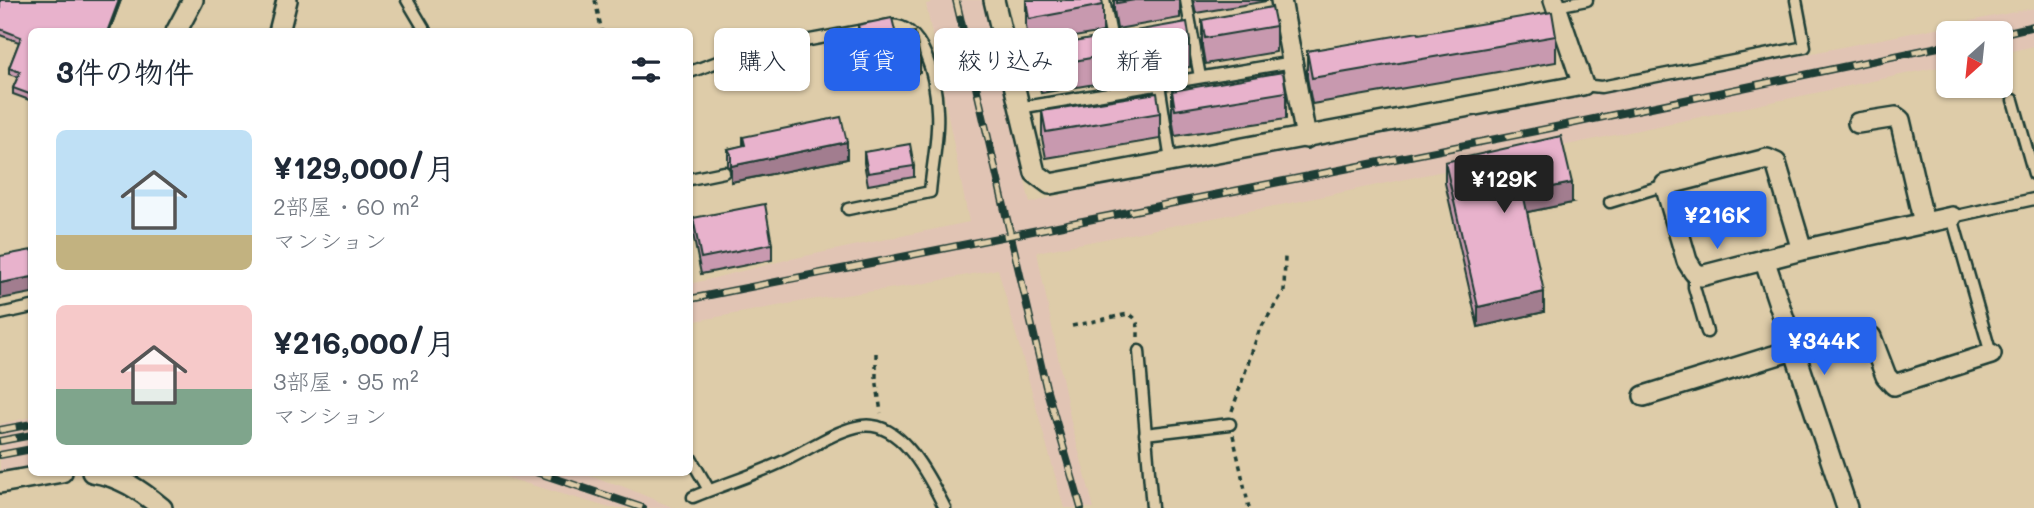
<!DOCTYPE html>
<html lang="ja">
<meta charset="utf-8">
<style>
body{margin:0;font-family:Mali,"Klee One",sans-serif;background:#f2f2f3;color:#1f2937;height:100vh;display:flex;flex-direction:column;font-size:26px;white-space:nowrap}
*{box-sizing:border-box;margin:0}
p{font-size:23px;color:#747a83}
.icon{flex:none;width:38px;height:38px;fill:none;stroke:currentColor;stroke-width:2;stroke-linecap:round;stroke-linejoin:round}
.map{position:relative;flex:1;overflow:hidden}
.sheet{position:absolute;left:28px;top:28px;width:665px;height:448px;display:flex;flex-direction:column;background:#fff;border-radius:10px;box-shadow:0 2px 5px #0004}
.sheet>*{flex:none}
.top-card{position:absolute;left:714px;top:28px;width:665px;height:63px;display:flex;gap:14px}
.needle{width:46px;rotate:207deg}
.buttons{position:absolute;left:1936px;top:21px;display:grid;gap:14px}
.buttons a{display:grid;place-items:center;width:77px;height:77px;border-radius:10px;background:#fff;box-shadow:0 2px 5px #0004;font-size:35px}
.price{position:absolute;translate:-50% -60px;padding:0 16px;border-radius:7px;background:#2563eb;color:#fff;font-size:23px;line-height:46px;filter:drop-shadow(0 2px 4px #0008)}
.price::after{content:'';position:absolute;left:50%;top:42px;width:21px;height:16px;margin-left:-10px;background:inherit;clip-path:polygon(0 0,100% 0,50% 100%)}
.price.active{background:#222;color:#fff}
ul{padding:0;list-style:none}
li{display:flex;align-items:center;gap:21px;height:175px;padding:0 28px}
li span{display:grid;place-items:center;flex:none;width:196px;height:140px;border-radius:10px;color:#555}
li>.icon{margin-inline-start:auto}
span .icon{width:84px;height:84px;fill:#fffc;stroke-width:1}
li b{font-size:30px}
h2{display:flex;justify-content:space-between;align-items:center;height:84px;padding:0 28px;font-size:30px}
.chip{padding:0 24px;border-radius:10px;background:#fff;box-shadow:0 2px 5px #0004;font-size:24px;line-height:63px}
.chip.active{background:#2563eb;color:#fff}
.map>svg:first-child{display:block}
.built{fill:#e1c4b4}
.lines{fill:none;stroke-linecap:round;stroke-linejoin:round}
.lane-casing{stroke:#1f3d34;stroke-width:15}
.street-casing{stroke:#1f3d34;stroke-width:24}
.path{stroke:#1f3d34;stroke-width:3.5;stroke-dasharray:5 5;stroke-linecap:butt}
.lane{stroke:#decca9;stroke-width:10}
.street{stroke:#decca9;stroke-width:19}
.rail-casing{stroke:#1f3d34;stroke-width:8}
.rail{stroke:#decca9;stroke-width:5;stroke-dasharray:16;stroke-linecap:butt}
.wall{fill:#c899af;stroke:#1f3d34;stroke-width:2}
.shaded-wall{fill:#a27d8f;stroke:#1f3d34;stroke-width:2}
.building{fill:#e8b2cc;stroke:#1f3d34;stroke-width:2}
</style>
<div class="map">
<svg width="2034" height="508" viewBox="0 0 2034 508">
<rect width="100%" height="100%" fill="#decca9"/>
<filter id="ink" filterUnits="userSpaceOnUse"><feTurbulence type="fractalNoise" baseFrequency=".0143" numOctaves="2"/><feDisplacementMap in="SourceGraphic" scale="14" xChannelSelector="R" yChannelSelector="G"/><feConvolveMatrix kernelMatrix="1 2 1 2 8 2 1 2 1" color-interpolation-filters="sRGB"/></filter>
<g filter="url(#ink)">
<g class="built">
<path d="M931,0H983L1030,203L1092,187L1783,59L2034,8V46L2000,54V33H1948V65L1296,202L1037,252L1071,422L1094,508H1064L998,269L916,285L810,300L690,322V284L786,260L969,222L926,4L931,3Z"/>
<path d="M31,417V468L0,474V424Z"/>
<path d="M491,473H579L622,486L674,508H610Z"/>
</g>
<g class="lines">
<g class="lane-casing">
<g id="lane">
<path d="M407,0L426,32"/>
<path d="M1104,0L1122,90"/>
<path d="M1186,0L1200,77"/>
<path d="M1556,6L1587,0"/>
<path d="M690,72L745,52L869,29"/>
<path d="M1159,84L1171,161"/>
<path d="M1583,85L1601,87L1805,47L1796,0"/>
<path d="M2013,100L2034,174"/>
<path d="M1019,108L1293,62"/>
<path d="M690,179L724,172"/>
<path d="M1610,202L1665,185"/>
<path d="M848,209L930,192C932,166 939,137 937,111C936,82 925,18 884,26"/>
<path d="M1694,273V287L1707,332"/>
<path d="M0,314L32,307"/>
<path d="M1139,351L1152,508"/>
<path d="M1991,354L1952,217L2034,199"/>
<path d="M1145,434L1230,424"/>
<path d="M690,457L709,490"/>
<path d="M693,497C724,484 758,474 788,459C811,448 832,433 856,427C900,415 929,477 945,508"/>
</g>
</g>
<g class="street-casing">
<g id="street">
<path d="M994,0L1035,173L1050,184L1583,85L1554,0"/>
<path d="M1281,0L1306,138"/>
<path d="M176,32L193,0"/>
<path d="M279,32L287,0"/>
<path d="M1858,123L1896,117L1900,120L1924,223"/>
<path d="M1802,250L1776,163L1767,159L1665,185L1687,261L1694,272L1701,276L1802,250L1952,217"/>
<path d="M1764,259L1847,508"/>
<path d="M1644,396L1793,350L1860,335L1871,337L1886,376L1894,385L1991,354"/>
<path d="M92,472C120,476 140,490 162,508"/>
<path d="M0,483L62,472"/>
</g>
</g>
<g class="path">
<path d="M595,0L602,32"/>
<path d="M1072,326L1128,314C1139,318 1138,326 1138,337"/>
<path d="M876,353V377L881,413"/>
<path d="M1232,411L1259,331L1284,291L1285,256"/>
<path d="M1233,435L1249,508"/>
</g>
<use href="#lane" class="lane"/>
<use href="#street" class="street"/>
<g class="rail-casing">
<g id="rail">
<path d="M956,0L1046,387L1081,508"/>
<path d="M2000,34L2034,26"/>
<path d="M690,299L1546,129L1948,45"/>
<path d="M0,430L32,424"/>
<path d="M0,441L32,435"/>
<path d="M0,455L32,449"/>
<path d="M536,472L643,508"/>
</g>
</g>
<use href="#rail" class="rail"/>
</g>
<g class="wall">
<path d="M0,0H121L109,32H32V101L13,94V88L18,77L9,74V68L19,42L0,35Z"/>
<path d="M1026,0L1103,5V32L1029,45L1026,26Z"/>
<path d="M1114,0H1180V18L1117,29L1114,10Z"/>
<path d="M1193,0H1267V1L1196,13Z"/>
<path d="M1202,20L1276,26V52L1205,64L1202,46Z"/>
<path d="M858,25L896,35L920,57V73L842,88L837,62V46L858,42Z"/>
<path d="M1123,33L1190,41V67L1127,78L1123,59Z"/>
<path d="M1419,34L1556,36V62L1312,104L1307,77V51Z"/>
<path d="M1037,48L1113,54V81L1041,93L1037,74Z"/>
<path d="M1172,91L1286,92V119L1175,136L1172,117Z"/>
<path d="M1042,111L1160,113V139L1046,158L1042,138Z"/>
<path d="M743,137L847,159L731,182V170L728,165V149L743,146Z"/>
<path d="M864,152L914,166V177L868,185L864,163Z"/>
<path d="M1445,162L1572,203L1527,212L1544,312L1478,327L1445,183Z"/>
<path d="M693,218L772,244V260L701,274L693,234Z"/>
</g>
<g class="shaded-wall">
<path d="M119,0H121L109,32H107Z"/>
<path d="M847,142V159L731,182V166Z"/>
<path d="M1572,183V203L1523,213V193Z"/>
<path d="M32,277V293L0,299V283Z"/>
<path d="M1544,292V312L1478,327V307Z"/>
</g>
<g class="building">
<path d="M0,0H119L107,32H32V95L13,88L20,72L9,68L21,37L0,29Z"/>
<path d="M1026,0H1102L1103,5L1029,19Z"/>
<path d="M1117,0H1135L1117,3Z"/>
<path d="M1272,7L1276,26L1205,38L1202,20Z"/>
<path d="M1552,12L1556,36L1312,78L1307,51L1418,32L1419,34Z"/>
<path d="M892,18L896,35L915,32L920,57L842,72L837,46L862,41L858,25Z"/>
<path d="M1187,22L1190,41L1127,52L1123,33Z"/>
<path d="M1109,36L1113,54L1041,67L1037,48Z"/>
<path d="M1283,72L1286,92L1175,110L1172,91Z"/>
<path d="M1157,93L1160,113L1046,132L1042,111Z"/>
<path d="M841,117L847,142L731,166V154L728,149L745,145L743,137Z"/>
<path d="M1561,136L1572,183L1523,193L1544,292L1478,307L1445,162Z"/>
<path d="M910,144L914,166L868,173L864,152Z"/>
<path d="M765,204L772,244L701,258L693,218Z"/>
<path d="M32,250V277L0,283V256Z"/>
</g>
</g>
</svg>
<div class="buttons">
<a><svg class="needle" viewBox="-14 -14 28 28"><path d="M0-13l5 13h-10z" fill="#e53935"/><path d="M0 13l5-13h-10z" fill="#747a83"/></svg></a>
</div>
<b class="price active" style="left:1504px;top:215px">¥129K</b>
<b class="price" style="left:1717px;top:251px">¥216K</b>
<b class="price" style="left:1824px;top:377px">¥344K</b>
<div class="top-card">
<a class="chip">購入</a>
<a class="chip active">賃貸</a>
<a class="chip">絞り込み</a>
<a class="chip">新着</a>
</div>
<section class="sheet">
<h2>3件の物件<svg class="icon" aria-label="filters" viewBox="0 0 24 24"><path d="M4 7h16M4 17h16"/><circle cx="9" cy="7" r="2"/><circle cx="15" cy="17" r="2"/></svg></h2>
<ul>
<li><span style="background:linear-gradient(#bfe0f5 75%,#c2b280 0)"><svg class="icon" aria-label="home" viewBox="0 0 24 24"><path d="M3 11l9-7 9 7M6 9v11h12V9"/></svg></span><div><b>¥129,000/月</b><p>2部屋 · 60 m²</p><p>マンション</p></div></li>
<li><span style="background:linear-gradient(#f6c9c9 60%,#7fa58c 0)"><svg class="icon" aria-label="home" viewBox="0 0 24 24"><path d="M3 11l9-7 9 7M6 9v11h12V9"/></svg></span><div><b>¥216,000/月</b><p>3部屋 · 95 m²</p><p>マンション</p></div></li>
</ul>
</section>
</div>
